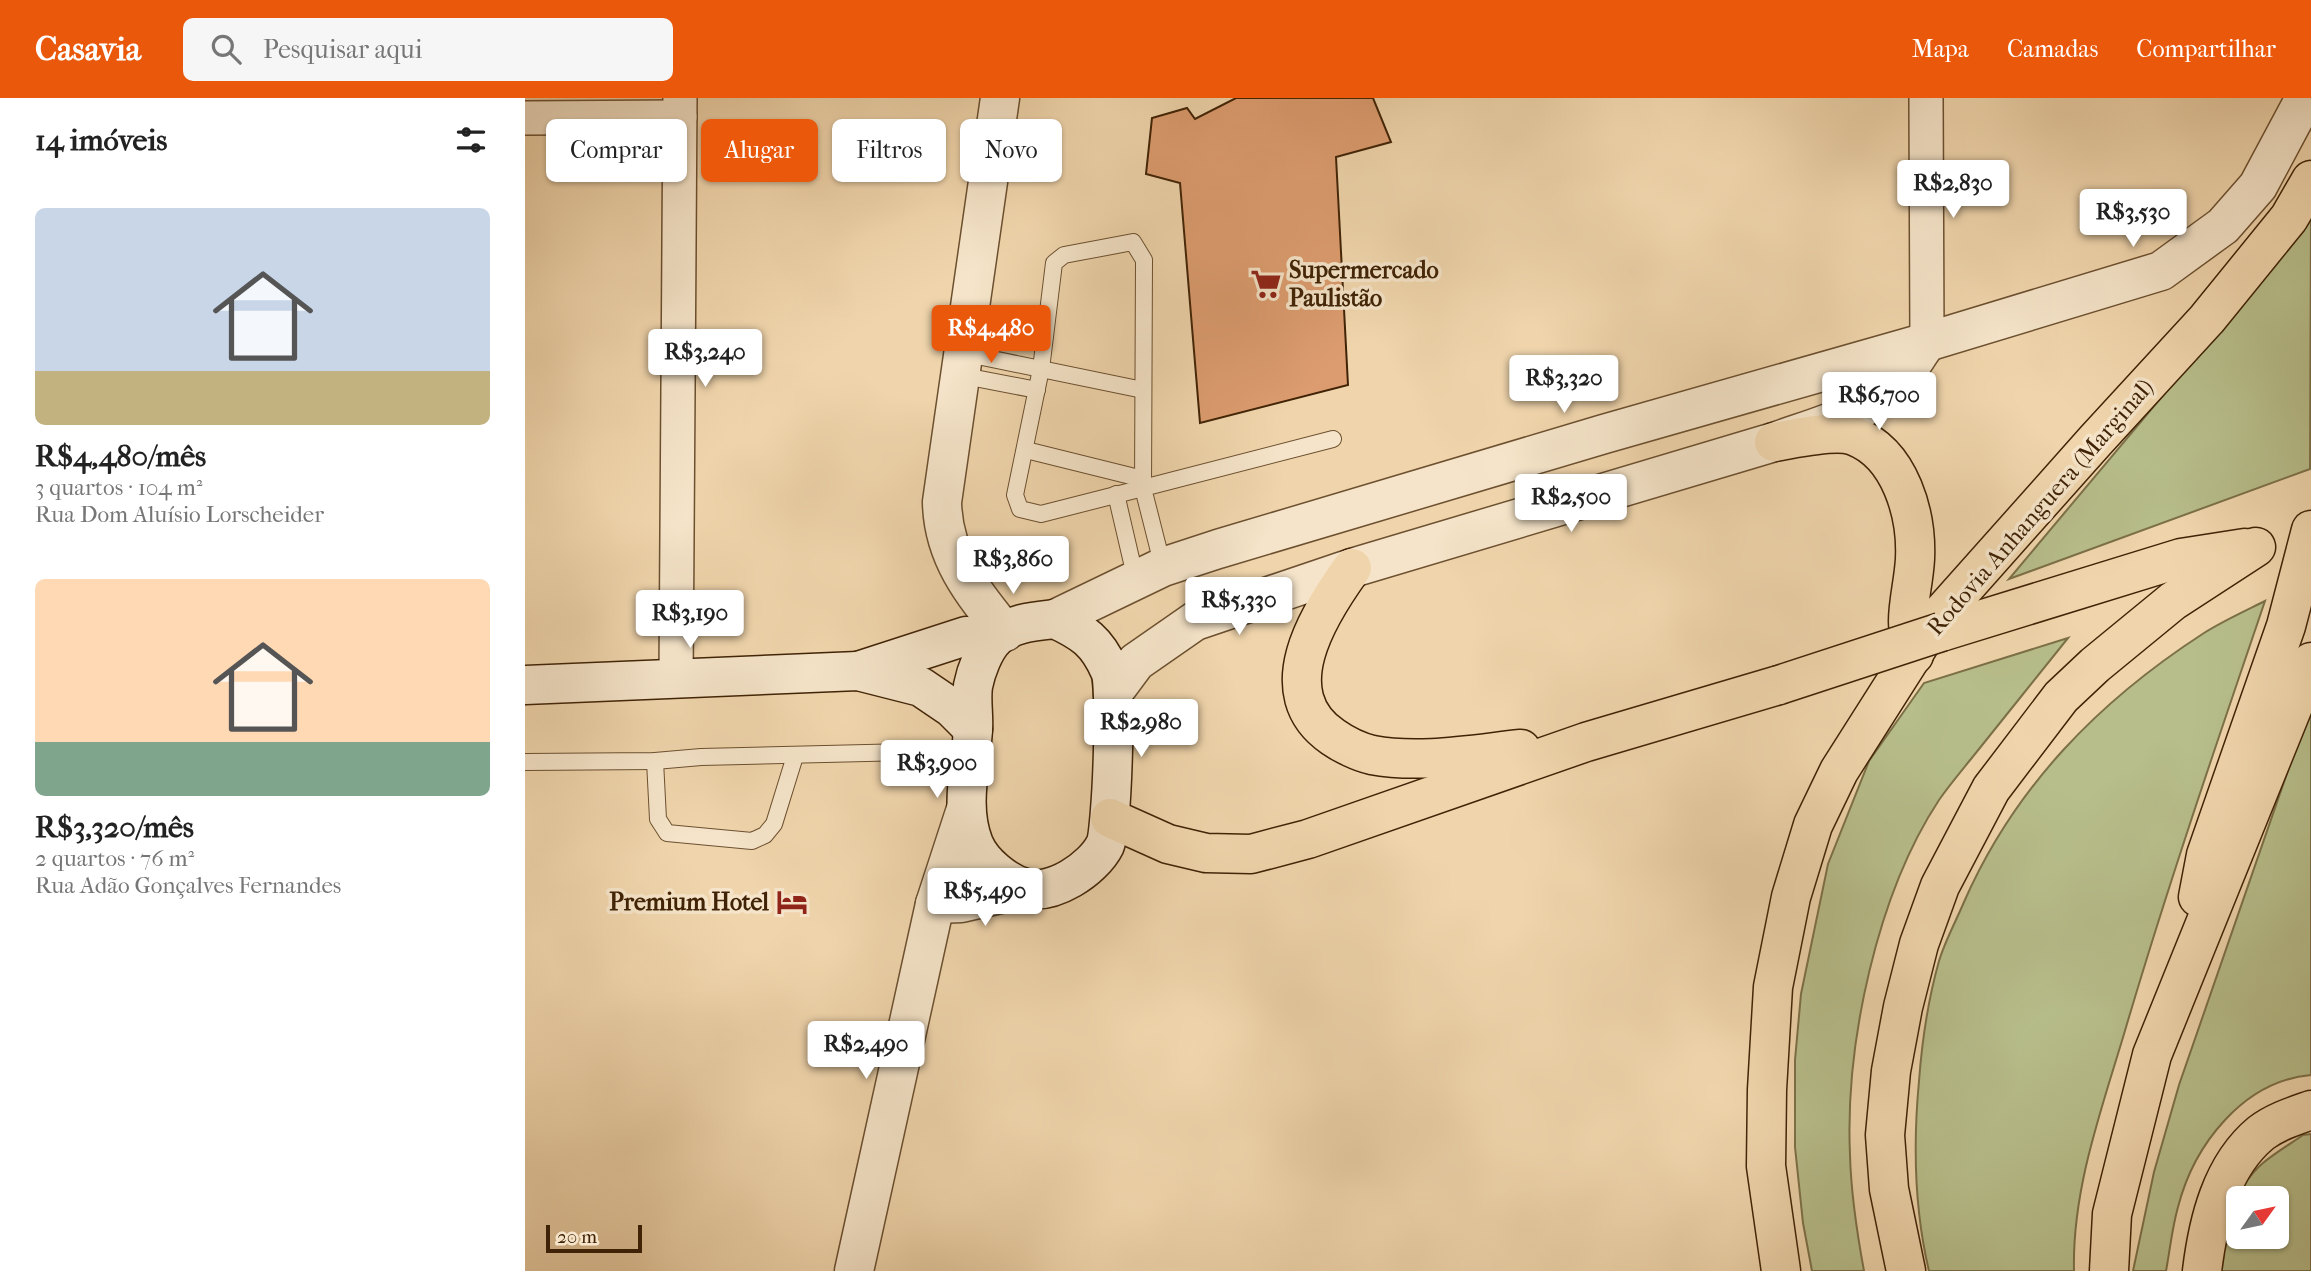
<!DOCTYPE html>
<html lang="pt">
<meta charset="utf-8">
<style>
body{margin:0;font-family:"IM FELL French Canon",serif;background:#f6f6f6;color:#222;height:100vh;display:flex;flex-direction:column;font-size:26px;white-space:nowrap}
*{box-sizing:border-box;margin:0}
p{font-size:23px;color:#767676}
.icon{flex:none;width:38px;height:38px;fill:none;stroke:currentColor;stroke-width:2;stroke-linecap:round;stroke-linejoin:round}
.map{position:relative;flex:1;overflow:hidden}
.sheet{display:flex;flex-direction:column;background:#fff;width:525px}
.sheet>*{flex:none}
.hud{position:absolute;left:21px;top:21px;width:665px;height:63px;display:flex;gap:14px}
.needle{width:46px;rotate:57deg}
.controls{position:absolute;left:1701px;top:1088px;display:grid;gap:14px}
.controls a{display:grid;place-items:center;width:63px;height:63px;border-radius:10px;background:#fff;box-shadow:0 2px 5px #0004;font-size:35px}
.scale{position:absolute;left:21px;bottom:18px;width:96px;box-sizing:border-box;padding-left:7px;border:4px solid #402306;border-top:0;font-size:19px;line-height:24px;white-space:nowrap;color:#402306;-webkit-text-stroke:5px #f5e4c9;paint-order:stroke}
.price{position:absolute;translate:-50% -60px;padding:0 16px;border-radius:7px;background:#fff;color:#222;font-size:23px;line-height:46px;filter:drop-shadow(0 2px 4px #0008)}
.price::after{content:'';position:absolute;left:50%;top:42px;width:21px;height:16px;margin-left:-10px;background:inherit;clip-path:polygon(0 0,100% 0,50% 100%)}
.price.active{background:#ea580c;color:#fff}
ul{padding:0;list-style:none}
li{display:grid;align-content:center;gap:14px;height:371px;padding:0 35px}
li span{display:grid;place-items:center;height:217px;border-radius:10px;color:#555}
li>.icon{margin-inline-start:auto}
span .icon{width:126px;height:126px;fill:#fffc;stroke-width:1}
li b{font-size:30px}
h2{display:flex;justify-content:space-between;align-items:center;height:84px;padding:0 35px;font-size:30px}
.chip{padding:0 24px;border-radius:10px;background:#fff;box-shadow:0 2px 5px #0004;font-size:24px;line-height:63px}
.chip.active{background:#ea580c;color:#fff}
header{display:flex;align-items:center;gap:42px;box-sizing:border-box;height:98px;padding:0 35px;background:#ea580c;color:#fff}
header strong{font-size:33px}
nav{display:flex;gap:38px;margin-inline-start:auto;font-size:24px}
.search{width:490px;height:63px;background:#f6f6f6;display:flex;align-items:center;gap:18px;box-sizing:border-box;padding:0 24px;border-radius:10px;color:#767676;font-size:26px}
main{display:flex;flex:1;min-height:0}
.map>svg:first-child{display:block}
.green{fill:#b7be8b;stroke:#7c7048;stroke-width:2;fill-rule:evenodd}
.building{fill:#dc9c6f;stroke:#402306;stroke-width:2}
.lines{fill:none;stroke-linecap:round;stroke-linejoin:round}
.service-casing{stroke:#6c5030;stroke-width:18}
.minor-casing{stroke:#6c5030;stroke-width:36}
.tertiary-casing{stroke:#6c5030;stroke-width:41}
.secondary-casing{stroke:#402306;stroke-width:41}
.trunk-casing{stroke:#402306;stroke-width:41}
.motorway-casing{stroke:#402306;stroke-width:41}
.service{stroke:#f5e4c9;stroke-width:16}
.minor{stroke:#f5e4c9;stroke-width:33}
.tertiary{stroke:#f5e4c9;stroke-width:38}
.secondary{stroke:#f5e4c9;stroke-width:38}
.trunk{stroke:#f0d5ac;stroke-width:38}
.motorway{stroke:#f0d5ac;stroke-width:38}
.motorway-bridge-casing{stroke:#402306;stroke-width:41;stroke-linecap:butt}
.motorway-bridge{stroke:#f0d5ac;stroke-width:38}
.labels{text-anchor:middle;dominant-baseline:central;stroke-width:7;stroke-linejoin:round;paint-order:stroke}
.poi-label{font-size:24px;font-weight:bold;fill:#402306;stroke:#f5e4c9;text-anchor:start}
.street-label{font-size:24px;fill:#402306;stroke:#f5e4c9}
</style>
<header>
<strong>Casavia</strong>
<div class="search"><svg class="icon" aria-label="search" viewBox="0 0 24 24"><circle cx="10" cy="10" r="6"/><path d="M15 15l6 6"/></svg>Pesquisar aqui</div>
<nav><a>Mapa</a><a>Camadas</a><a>Compartilhar</a></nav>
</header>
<main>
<section class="sheet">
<h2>14 imóveis<svg class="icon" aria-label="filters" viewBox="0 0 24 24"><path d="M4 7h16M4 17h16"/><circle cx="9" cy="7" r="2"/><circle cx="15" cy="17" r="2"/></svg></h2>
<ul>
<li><span style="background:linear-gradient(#c9d6e8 75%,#c2b280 0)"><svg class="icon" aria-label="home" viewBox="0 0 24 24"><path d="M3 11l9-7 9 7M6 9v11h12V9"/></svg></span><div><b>R$4,480/mês</b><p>3 quartos · 104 m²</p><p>Rua Dom Aluísio Lorscheider</p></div></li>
<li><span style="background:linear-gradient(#ffd9b3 75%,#7fa58c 0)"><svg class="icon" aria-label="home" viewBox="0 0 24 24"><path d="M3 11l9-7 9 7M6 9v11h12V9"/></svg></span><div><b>R$3,320/mês</b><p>2 quartos · 76 m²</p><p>Rua Adão Gonçalves Fernandes</p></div></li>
</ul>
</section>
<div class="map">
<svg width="1786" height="1173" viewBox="0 0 1786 1173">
<rect width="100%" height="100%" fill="#f0d5ac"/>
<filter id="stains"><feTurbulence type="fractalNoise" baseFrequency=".00286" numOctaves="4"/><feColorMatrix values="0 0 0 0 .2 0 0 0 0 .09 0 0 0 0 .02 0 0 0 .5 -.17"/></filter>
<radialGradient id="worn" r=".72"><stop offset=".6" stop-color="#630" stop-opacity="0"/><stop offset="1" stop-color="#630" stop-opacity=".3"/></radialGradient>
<g class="green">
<path d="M1786,121L1785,371L1484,481Z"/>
<path d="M1740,503C1691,647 1642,790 1599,936C1576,1013 1547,1092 1549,1173H1404C1389,1110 1388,1047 1394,983C1397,943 1403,902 1414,863C1420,843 1431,823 1439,804C1490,688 1574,603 1679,535C1698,523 1720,513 1740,503Z"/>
<path d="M1543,540C1512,579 1481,617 1450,656C1438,671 1425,686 1414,702C1352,796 1320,946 1325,1057C1326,1096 1332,1135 1339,1173H1287L1278,1125L1270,1049V962L1276,896L1303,766L1344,663L1399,585Z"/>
<path d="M1786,606V977C1718,983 1669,1047 1653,1109C1647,1130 1645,1152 1641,1173H1608L1629,1074L1654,987Z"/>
<path d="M1786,1036V1173H1693C1699,1136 1707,1091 1738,1065C1750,1055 1765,1046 1778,1037ZM1713,1101H1752V1139H1713Z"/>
</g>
<path class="building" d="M711,0H848L866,44L811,59L823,287L675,325L655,85L621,76L627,20L662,10L670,21Z"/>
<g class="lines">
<g class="service-casing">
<g id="service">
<path d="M438,255L618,292"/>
<path d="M434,277L512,292"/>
<path d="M501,352L618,381"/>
<path d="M591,396L611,482"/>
<path d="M638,469L618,390L619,162L608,144L539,157L529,165L516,271L490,397L495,411L516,416L618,390L808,341"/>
<path d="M130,663L133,721L142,735L227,743L240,737L249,726L270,658"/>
<path d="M0,664L130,663L176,659L383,654L444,656"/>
</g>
</g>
<g class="minor-casing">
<g id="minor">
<path d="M1401,0L1402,244"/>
<path d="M0,20L155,19"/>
<path d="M151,582L155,0"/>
</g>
</g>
<g class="tertiary-casing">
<g id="tertiary">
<path d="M475,0L417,404C418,458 447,494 480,534"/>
<path d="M530,521L638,469L693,451L1079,336L1402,244L1636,173L1698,128L1733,88L1780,0"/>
<path d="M588,595L611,564L670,523L827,470L1249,344C1290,329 1341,317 1372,285C1384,273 1392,257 1402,244"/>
<path d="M410,806L436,805L501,790"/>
<path d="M329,1173L410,806L441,711"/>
</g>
</g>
<g class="secondary-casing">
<g id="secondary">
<path d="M530,521C558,534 572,543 585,573C592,589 587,732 580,747C568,771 527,798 500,790C480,784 457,765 449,746C434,709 446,668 448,631C449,617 446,602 448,588C451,573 459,551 470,540C484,525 511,523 530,521Z"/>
<path d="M333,573L441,538L470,540"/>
<path d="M0,587L333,573L396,589L427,610L448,631"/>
</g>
</g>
<g class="trunk-casing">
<g id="trunk">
<path d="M1249,344C1269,341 1310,331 1329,338C1376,356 1392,417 1390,461C1388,496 1376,522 1389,557"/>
<path d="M1256,1173L1241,1068L1242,992L1248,889L1266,799L1288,727L1314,673L1408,525L1570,343L1682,221L1764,120L1786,82"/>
</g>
</g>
<g class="motorway-casing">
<g id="motorway">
<path d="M827,470C793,517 744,595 808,639C818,646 834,654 847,657C895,666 948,656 996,651"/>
<path d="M1416,534L1656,460L1720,450"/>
<path d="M585,720L643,746L681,755L726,756L783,741L1061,644L1254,587"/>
<path d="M1673,799L1681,757L1761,528L1786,432"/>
<path d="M1381,1173L1364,1091L1360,1037L1366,973L1378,909L1394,846L1415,788L1466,691L1536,599L1570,567L1648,503L1731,449"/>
<path d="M1584,1173L1587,1116L1627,957L1786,564"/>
<path d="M1677,1173C1683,1124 1696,1068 1736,1035C1750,1024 1769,1018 1786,1012"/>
</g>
</g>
<use href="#service" class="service"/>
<use href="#minor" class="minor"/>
<use href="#tertiary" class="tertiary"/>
<use href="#secondary" class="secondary"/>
<use href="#trunk" class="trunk"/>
<use href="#motorway" class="motorway"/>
<g class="motorway-bridge-casing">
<path id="motorway-bridge" d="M1254,587L1416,534"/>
</g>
<use href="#motorway-bridge" class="motorway-bridge"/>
</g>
<defs>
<g id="supermarket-bare" transform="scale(2.415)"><path d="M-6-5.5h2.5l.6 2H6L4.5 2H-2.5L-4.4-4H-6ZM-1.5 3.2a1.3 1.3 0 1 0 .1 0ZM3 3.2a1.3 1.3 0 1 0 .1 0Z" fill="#8f2418" stroke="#f5e4c9" stroke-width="2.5" paint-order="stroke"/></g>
<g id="hotel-bare" transform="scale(2.415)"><path d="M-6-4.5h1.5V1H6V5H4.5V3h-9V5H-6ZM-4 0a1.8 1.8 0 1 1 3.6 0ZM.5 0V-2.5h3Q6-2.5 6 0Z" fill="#8f2418" stroke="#f5e4c9" stroke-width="2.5" paint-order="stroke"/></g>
</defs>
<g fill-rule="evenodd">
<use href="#supermarket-bare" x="741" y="186"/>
<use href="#hotel-bare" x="267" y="804"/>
</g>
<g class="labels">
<g class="poi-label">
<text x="764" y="172">Supermercado<tspan x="764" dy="28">Paulistão</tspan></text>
<text x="244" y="804" text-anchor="end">Premium Hotel</text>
</g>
<g class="street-label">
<text transform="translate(1515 409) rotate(-49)">Rodovia Anhanguera (Marginal)</text>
</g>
</g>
<rect width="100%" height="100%" filter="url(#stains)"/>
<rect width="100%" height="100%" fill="url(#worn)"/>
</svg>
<div class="controls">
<a><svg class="needle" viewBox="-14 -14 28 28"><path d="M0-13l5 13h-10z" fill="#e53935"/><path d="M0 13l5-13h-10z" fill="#767676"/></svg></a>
</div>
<div class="scale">20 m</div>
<b class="price" style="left:1428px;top:122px">R$2,830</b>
<b class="price" style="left:1608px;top:151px">R$3,530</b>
<b class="price active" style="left:466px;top:267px">R$4,480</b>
<b class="price" style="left:180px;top:291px">R$3,240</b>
<b class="price" style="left:1039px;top:317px">R$3,320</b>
<b class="price" style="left:1354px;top:334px">R$6,700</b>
<b class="price" style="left:1046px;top:436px">R$2,500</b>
<b class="price" style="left:488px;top:498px">R$3,860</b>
<b class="price" style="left:714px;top:539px">R$5,330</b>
<b class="price" style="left:165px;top:552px">R$3,190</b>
<b class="price" style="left:616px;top:661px">R$2,980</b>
<b class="price" style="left:412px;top:702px">R$3,900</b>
<b class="price" style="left:460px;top:830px">R$5,490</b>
<b class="price" style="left:341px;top:983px">R$2,490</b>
<div class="hud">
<a class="chip">Comprar</a>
<a class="chip active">Alugar</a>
<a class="chip">Filtros</a>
<a class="chip">Novo</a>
</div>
</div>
</main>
